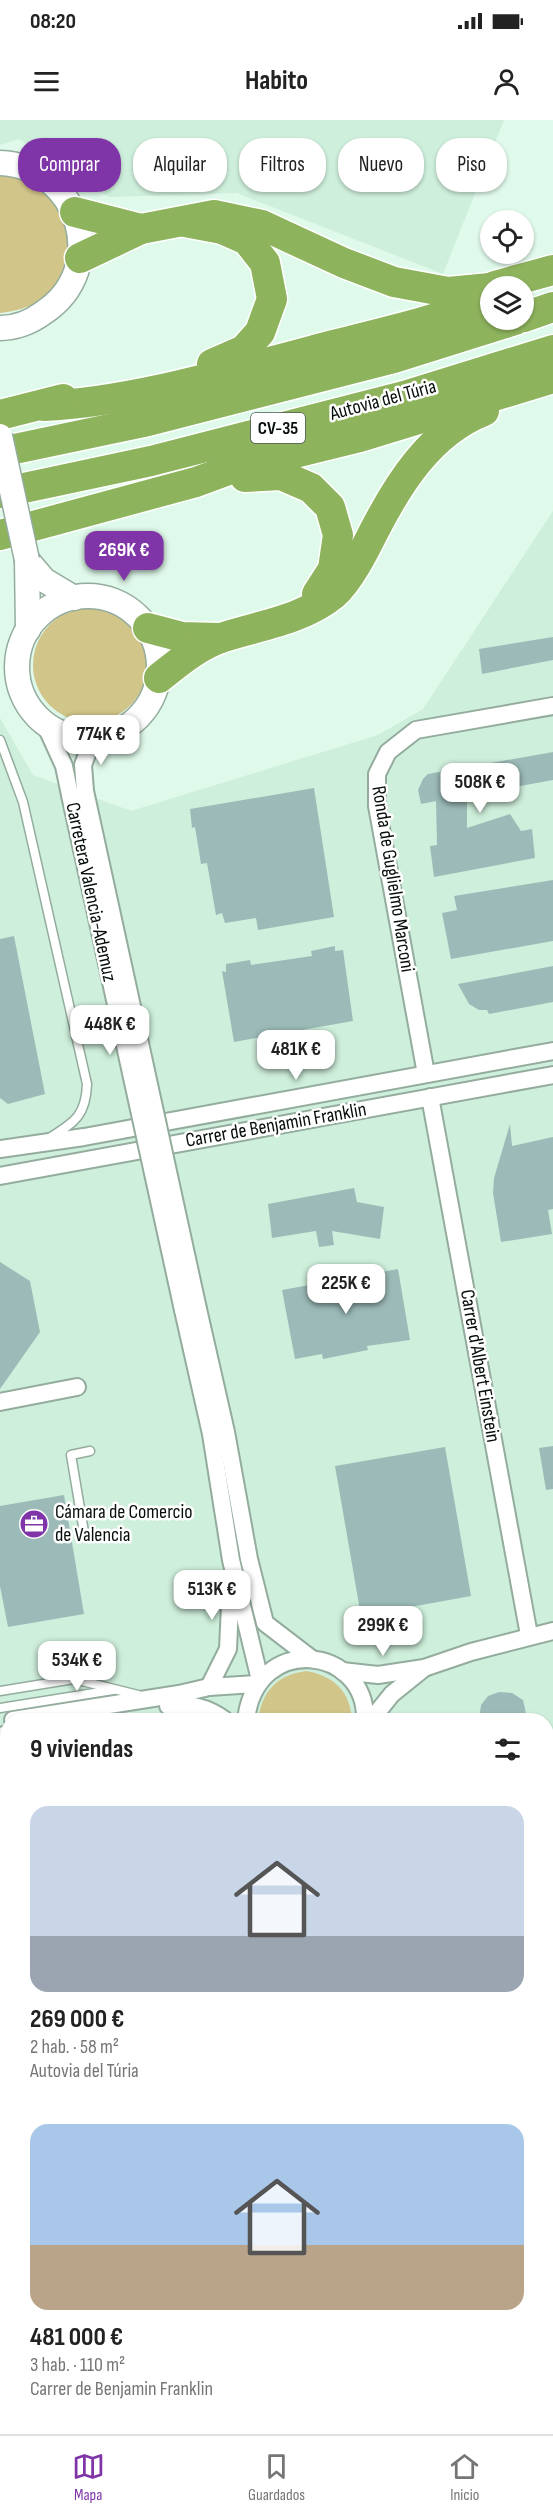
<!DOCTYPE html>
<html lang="es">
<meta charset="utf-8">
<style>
body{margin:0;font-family:"Sofia Sans Condensed",sans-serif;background:#f2f2f2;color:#222;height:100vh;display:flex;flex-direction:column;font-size:22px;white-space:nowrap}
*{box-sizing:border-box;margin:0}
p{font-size:20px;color:#767676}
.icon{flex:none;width:33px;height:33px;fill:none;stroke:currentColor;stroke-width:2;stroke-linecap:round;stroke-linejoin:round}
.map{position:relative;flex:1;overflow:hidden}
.drawer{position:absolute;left:0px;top:1593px;width:554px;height:722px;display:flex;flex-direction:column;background:#fff;border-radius:24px 24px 0 0;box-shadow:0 2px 4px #0004}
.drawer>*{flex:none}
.top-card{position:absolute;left:18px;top:18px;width:518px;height:54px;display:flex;gap:12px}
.fabs{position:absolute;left:480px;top:90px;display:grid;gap:12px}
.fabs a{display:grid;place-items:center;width:54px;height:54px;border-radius:50%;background:#fff;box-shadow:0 2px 4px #0004;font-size:30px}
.price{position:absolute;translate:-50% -51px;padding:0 14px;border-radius:12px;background:#fff;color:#222;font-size:20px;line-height:39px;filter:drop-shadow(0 2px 3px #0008)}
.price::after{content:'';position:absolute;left:50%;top:36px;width:18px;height:14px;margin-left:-9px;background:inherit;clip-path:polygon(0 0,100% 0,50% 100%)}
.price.current{background:#7f35a7;color:#fff}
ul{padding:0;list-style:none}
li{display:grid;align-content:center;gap:12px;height:318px;padding:0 30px}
li span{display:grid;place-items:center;height:186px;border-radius:18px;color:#555}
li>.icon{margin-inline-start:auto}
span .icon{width:108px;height:108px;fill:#fffc;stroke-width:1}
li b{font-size:26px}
h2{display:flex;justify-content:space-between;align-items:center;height:72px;padding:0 30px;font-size:26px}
.tag{padding:0 21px;border-radius:24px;background:#fff;box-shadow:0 2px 4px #0004;font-size:21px;line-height:54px}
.tag.current{background:#7f35a7;color:#fff}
.status{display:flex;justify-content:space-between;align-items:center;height:42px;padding:0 30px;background:#fff;direction:ltr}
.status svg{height:16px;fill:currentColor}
header{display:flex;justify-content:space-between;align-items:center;height:78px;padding:0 30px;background:#fff;font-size:27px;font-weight:700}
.tab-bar{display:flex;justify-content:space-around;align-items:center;height:84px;border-top:2px solid #e0e0e0;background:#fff;font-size:16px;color:#767676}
.tab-bar a{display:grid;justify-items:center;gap:3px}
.tab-bar .current{color:#7f35a7}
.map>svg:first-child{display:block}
.built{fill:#ceefdb}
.green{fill:#d1c589}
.building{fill:#9cbbb8}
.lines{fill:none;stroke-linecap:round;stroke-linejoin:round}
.lane-casing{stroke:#93ac9d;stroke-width:11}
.street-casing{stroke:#93ac9d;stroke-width:20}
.secondary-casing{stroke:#93ac9d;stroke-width:27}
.highway-casing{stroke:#fff;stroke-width:33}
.lane{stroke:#fff;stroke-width:8}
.street{stroke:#fff;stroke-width:16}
.secondary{stroke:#fff;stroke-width:24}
.highway{stroke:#8eb35d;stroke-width:30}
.street-bridge-casing{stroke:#93ac9d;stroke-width:20;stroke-linecap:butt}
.secondary-bridge-casing{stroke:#93ac9d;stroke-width:27;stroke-linecap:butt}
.street-bridge{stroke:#fff;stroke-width:16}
.secondary-bridge{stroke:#fff;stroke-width:24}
.labels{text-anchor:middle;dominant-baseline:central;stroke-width:5;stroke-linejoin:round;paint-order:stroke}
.shield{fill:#fff;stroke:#515653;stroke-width:1.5}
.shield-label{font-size:18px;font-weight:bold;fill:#060e09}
.street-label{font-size:20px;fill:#060e09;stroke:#fff}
.poi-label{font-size:20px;fill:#060e09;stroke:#fff;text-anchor:start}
</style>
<div class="status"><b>08:20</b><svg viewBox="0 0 49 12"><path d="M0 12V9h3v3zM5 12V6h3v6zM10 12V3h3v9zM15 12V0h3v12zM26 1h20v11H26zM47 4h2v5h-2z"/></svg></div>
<header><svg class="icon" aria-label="menu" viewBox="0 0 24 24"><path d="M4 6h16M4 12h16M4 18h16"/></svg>Habito<svg class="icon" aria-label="person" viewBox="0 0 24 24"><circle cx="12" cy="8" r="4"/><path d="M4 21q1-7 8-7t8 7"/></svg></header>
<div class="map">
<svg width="553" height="2314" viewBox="0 0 553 2314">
<rect width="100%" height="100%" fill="#dff9ea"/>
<g class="built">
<path d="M0,0H504L443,154L237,73L109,77L19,19L0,25Z"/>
<path d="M553,391V1825L546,1827V1600H8L7,2041L0,2035V598L33,655L131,691L378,615L423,589Z"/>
</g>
<g class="green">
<path d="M0,55C10,57 23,57 32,61C79,82 79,147 43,178C31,188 15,191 0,193Z"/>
<circle cx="90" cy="545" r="57"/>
<path d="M306,1551C334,1556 350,1571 352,1600H258C262,1571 277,1555 306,1551Z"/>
<path d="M0,1865L7,1867V1900L0,1902Z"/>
<path d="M0,1982L8,1983L7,2057L0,2068Z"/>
<path d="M7,2127V2176L0,2184V2139Z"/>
<path d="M7,2238V2289H0V2254Z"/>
<path d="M140,2307H248L251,2314H143Z"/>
</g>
<g class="building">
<path d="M553,517V540L482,554L479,529Z"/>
<path d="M553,632V660L467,676V708L510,694L521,711L532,709L535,738L434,757L430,726L437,725L436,681L421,684L418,670L423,659L428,654Z"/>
<path d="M314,668L334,797L258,810L256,798L225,803L222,793L216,795L207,743L201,744L195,707L192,708L190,689Z"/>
<path d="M553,760V821L451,839L442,793L457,790L454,776Z"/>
<path d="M14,816L45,974L8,984L0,978V819Z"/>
<path d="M335,826V831L343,830L353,901L234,922L222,851L226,852V844L250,840L251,845L312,836L311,831Z"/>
<path d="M553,846V882L489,894L487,890H479L469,884L458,864Z"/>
<path d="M510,1004L512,1026L553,1017V1089L548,1090L552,1114L501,1122L493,1073L494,1058Z"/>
<path d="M354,1068L357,1082L384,1087L380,1119L332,1111L334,1125L319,1127L316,1111L272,1118L268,1084Z"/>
<path d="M0,1142L30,1161L40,1212L0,1269Z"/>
<path d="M398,1149L410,1220L367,1226L368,1230L323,1239L322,1234L295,1239L282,1170Z"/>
<path d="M553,1326V1369L546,1370L539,1328Z"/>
<path d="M445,1327L471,1476L361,1496L335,1346Z"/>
<path d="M64,1375L84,1494L8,1507L0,1466V1386Z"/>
<path d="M499,1572L512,1573L523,1580L526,1593L525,1600H479L481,1585L488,1576Z"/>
</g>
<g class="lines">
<g class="lane-casing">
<g id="lane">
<path d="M0,620L23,682L87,964C86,995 75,1002 51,1017"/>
<path d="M84,1412L71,1335L90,1331"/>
<path d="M0,1571L74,1559L138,1575"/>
<path d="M0,1588L113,1570"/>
<path d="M0,1858L8,1855"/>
<path d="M0,1911L8,1909"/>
<path d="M0,1926L8,1922"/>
<path d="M546,2114L553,2113"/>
</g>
</g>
<g class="street-casing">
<g id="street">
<path d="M44,602L64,646L70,675"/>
<path d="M85,671L83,645L93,618"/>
<path d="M426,954L377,686V654L388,632L416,610L553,586"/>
<path d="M430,977L529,1515"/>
<path d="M0,1029L84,1017L553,931"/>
<path d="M0,1056L553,955"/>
<path d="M198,1189L226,1312L249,1439L265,1503L312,1539"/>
<path d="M183,1190L211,1314L231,1440L260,1560"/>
<path d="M0,1282L77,1267"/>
<path d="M342,1551L378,1555L424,1548L471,1532L553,1511"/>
<path d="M209,1567L228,1529L231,1462"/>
<path d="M168,1586C190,1583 207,1587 225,1600"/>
<path d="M13,1600L179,1574L209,1567L257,1564"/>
<path d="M246,1600C256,1512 367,1526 365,1600"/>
<path d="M371,1600L392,1574L423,1549"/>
<path d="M0,1616L8,1614"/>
<path d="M0,1972L8,1973"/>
<path d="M546,2005L553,2004"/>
<path d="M0,2110L8,2098"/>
<path d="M0,2216L8,2204"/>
</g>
</g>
<g class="secondary-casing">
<g id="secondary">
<path d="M0,43C80,46 111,149 43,193C31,202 15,208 0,208"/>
<path d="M27,440L28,510"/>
<path d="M27,440L44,460L74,478"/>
<circle cx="88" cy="547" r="71"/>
</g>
</g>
<g class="highway-casing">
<g id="highway">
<path d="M75,92L141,109"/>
<path d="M185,102L222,109L247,120L265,143L272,179L260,212L244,230L212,244"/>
<path d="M80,138L141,109L214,95L262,105L344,143L394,162L448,172L490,168"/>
<path d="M495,166L553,150"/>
<path d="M524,197L553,187"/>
<path d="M44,286C131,282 227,253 311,231C371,215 433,202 490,180"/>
<path d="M0,295L63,279"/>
<path d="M0,332L148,301L394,238L515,200"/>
<path d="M245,357L281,355L311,368L330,387L338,415L333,449L317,474"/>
<path d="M0,373L151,341L404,276L553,230"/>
<path d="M0,415L196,362L234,348L360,317L553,258"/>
<path d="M148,508L182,517L219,518"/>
<path d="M159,558C179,542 199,525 224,517C261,505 302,500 334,474C349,461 364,431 373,413C398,364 430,312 484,291"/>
</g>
</g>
<use href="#lane" class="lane"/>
<use href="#street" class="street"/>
<use href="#secondary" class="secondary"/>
<use href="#highway" class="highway"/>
<g class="street-bridge-casing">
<g id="street-bridge">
<path d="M85,671L198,1189"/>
<path d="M70,675L183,1190"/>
</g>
</g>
<g class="secondary-bridge-casing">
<path id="secondary-bridge" d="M0,316L27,440"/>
</g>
<use href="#street-bridge" class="street-bridge"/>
<use href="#secondary-bridge" class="secondary-bridge"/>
</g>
<defs>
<g id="office-disc" transform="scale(1.5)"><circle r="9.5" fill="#7f35a7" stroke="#fff"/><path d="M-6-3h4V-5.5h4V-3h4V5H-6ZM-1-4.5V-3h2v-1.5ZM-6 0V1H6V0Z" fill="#fff"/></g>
</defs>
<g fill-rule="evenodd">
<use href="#office-disc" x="34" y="1404"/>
</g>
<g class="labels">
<rect class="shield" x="251" y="293" width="54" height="30" rx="4.5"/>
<g class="shield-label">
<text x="278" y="308">CV-35</text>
</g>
<g class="street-label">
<text transform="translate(383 280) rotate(-15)">Autovia del Túria</text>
<text transform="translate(393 759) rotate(81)">Ronda de Guglielmo Marconi</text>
<text transform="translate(91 772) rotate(78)">Carretera Valencia-Ademuz</text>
<text transform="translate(276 1005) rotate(-10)">Carrer de Benjamin Franklin</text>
<text transform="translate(480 1246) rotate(80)">Carrer d'Albert Einstein</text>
</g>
<g class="poi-label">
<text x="55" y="1392">Cámara de Comercio<tspan x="55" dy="23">de Valencia</tspan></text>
</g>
</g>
</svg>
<div class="fabs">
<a><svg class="icon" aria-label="locate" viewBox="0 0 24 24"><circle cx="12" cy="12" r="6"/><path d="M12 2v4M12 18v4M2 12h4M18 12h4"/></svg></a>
<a><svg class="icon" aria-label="layers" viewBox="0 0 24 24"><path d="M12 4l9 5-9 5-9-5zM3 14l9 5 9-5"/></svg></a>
</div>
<b class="price current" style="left:124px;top:462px">269K €</b>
<b class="price" style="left:101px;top:646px">774K €</b>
<b class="price" style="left:480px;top:694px">508K €</b>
<b class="price" style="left:110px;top:936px">448K €</b>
<b class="price" style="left:296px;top:961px">481K €</b>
<b class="price" style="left:346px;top:1195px">225K €</b>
<b class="price" style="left:212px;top:1501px">513K €</b>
<b class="price" style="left:383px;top:1537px">299K €</b>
<b class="price" style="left:77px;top:1572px">534K €</b>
<div class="top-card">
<a class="tag current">Comprar</a>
<a class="tag">Alquilar</a>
<a class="tag">Filtros</a>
<a class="tag">Nuevo</a>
<a class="tag">Piso</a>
</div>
<section class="drawer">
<h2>9 viviendas<svg class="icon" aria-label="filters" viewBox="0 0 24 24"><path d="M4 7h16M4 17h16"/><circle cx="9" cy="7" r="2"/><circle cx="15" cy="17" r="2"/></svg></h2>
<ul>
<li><span style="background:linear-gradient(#c9d6e8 70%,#9aa5b1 0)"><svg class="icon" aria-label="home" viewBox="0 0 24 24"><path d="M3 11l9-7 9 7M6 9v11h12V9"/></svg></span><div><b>269 000 €</b><p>2 hab. · 58 m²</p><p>Autovia del Túria</p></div></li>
<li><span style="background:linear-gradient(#a9c7e8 65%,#b9a48a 0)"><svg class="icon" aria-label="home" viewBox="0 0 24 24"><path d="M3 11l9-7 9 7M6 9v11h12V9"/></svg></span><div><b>481 000 €</b><p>3 hab. · 110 m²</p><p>Carrer de Benjamin Franklin</p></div></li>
</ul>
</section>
</div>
<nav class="tab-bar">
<a class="current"><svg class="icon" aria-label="map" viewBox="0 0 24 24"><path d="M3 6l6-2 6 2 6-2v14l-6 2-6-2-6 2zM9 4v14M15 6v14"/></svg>Mapa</a>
<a><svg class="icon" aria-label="saved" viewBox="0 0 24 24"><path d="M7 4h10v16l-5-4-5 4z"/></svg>Guardados</a>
<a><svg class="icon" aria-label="home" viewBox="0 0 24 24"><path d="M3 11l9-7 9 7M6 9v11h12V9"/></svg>Inicio</a>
</nav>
